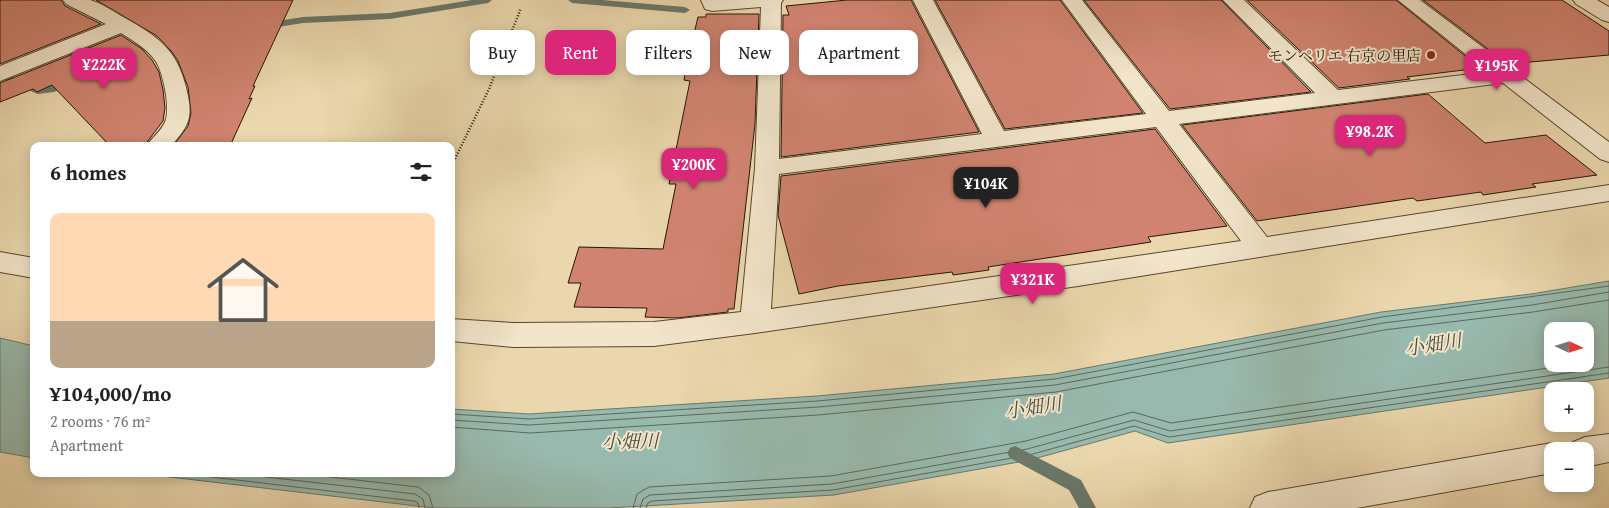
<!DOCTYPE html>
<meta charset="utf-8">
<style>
body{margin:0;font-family:"Gentium Book Plus","Noto Serif JP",serif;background:#f6f6f6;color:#222;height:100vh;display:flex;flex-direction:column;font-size:19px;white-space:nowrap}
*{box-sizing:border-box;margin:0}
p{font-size:16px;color:#767676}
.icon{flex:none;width:28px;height:28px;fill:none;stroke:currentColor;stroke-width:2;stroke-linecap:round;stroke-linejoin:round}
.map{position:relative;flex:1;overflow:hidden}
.side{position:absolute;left:30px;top:142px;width:425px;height:335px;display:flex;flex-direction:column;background:#fff;border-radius:10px;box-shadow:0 2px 12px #0003}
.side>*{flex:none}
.top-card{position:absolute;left:470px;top:30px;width:475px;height:45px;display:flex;gap:10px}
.needle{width:32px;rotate:94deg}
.buttons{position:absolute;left:1544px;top:322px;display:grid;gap:10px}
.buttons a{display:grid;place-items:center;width:50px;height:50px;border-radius:10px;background:#fff;box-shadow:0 2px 12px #0003;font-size:25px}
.price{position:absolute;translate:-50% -42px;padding:0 11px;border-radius:10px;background:#db2777;color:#fff;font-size:16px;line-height:32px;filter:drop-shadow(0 1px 2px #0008)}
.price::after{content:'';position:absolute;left:50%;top:30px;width:15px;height:11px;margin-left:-8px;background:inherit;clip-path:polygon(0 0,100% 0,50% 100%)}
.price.current{background:#222;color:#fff}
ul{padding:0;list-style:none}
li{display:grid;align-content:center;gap:10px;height:265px;padding:0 20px}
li+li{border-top:1px solid #e0e0e0}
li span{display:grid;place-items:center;height:155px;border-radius:10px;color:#555}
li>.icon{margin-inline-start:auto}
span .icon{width:90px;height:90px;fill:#fffc;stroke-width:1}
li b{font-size:21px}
h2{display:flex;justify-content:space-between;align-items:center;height:60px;padding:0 20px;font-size:21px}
.chip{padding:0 18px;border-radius:10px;background:#fff;box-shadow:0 2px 12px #0003;font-size:18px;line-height:45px}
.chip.current{background:#db2777;color:#fff}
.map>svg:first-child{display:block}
.water{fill:#98b9ad;stroke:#6a786a;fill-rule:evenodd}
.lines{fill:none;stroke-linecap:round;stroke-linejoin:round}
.shore{stroke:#5e685a;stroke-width:1}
.stream{fill:#6a786a;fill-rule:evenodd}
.building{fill:#d08370;stroke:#241606}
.minor-casing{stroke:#564630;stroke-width:2}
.path{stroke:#241606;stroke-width:2.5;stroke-dasharray:1 2;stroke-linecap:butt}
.minor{fill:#f2e5ca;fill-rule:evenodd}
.poi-dot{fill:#8f2418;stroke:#f2e5ca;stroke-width:2}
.labels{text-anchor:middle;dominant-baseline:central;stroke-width:4;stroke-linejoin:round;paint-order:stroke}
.far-poi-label{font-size:15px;fill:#241606;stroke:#f2e5ca;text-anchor:end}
.water-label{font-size:19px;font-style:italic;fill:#4d4f40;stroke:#f2e5ca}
</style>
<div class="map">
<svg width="1609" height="508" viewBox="0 0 1609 508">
<rect width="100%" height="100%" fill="#ebd7ad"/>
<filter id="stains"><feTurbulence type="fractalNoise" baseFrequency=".004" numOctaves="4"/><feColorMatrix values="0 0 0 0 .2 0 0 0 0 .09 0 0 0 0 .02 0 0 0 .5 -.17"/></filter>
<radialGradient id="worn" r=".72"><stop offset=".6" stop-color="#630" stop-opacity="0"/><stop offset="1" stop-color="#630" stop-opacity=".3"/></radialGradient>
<g class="water">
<path d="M1609,281V378L1168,443L1135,431L1030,460L834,495L609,508H434L144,474H451V409L529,414L817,396L1054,374L1381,312L1531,294ZM1552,331H1585V364H1552Z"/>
<path d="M0,338L34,346V458L0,452Z"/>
</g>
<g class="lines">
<g class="shore">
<path d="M451,414L529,419L817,401L1055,379L1382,317L1609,286"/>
<path d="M451,420L529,425L818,407L1055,385L1383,323L1532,305L1609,292"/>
<path d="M451,427L530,433L818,415L1056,392L1384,330L1533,312L1609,300"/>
<path d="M186,474L414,501L418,503L419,508"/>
<path d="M240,474L415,494L423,499L425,508"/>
<path d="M304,474L418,487L429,495L433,508"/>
<path d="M633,508L637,494L649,487L831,476L1026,441L1133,412L1171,423L1576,364"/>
<path d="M640,508L643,499L650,495L832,484L1027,449L1134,420L1170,431L1609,367"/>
<path d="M646,508L648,503L652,501L833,490L1029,455L1134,426L1169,437L1609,373"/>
</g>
<g class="stream">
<path d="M472,0H492L488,3L390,19L303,23L265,29L260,26L265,23L303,17L390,13Z"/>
<path d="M568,0H602L685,7L690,10L685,13L572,3Z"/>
<path d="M8,75L38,88L47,87L70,79L75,82L54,92L38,94L4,80V76Z"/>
<path d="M1015,446L1081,480L1096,508H1079L1069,490L1010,458L1007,453L1010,448Z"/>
</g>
</g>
<g class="building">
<path d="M0,0H61L65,6L101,24L0,64Z"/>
<path d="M96,0H293L253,86H255L249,99L252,98L230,146H173L188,126L191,113L188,87L178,61L172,52L157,36Z"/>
<path d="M847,0H911L979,132L781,157L783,15H789L786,6Z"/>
<path d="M935,0H1060L1143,113L1005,129Z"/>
<path d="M1084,0H1221L1311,92L1170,109Z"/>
<path d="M1247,0H1396L1480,68L1407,77L1410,79L1339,88Z"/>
<path d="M1423,0H1562L1609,31V55L1508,64Z"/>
<path d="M706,14H759L755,124L734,309H728V312L677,318L645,317L647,308L574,307L581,283H568L579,247L663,249L676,184H669L690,81L684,80L687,63L698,17H706Z"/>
<path d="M121,35L142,49L152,60L159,72L163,90L165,108L163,121L144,146H110L52,85L37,92L33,89L0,102V83Z"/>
<path d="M1428,94L1485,143L1546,135L1597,175L1532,184L1536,187L1483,195L1481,192L1417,201L1413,198L1257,221L1182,125Z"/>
<path d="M1155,129L1227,226L1148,237L1151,242L988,267L989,270L953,275L952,272L838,286L799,294L778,215L781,176Z"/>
</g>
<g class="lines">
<g class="minor-casing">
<g id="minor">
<path d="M63,0C71,0 82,0 90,0C102,3 114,12 125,18C158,37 176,48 186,87C193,116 191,124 171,146H146C152,138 161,131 165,122C171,110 163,69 154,59C146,48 132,40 121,33L0,81V66L106,24L66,4Z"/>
<path d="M701,0H783L781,3L779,159L982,134L913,0H933L1004,131L1146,114L1062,0H1082L1169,111L1315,93L1223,0H1244L1338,90L1488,72L1398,0H1420L1609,142V162L1600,159L1503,83L1179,124L1267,237L1609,185V201L1078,286L755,333L654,346L513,347L451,341V319L513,323L654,322L741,312L755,168L761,7L712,11L705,9ZM1156,127L1241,241L771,309L779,174Z"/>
<path d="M1573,0H1597L1609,7V22L1602,20L1576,4Z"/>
<path d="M0,252L34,258V278L0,272Z"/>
<path d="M1609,434V462L1585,467V451H1569L1573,442L1585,437Z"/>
<path d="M1552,443L1564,448L1566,451H1552V473L1357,508H1250L1255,497L1268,492Z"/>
</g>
</g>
<path class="path" d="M451,167L489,89L521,8"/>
<use href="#minor" class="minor"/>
</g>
<circle class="poi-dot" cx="1431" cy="55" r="5"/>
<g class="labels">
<g class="far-poi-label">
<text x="1421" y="55">モンペリエ 右京の里店</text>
</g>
<g class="water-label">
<text transform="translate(1433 344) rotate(-9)">小畑川</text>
<text transform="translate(1033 407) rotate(-9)">小畑川</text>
<text transform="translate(630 441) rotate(-1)">小畑川</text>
</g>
</g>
<rect width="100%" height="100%" filter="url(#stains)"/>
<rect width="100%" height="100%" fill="url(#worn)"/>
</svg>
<div class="buttons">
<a><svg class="needle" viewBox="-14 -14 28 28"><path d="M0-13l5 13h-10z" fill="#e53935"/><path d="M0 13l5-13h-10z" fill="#767676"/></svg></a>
<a>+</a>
<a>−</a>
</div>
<b class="price" style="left:104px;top:90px">¥222K</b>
<b class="price" style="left:1497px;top:91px">¥195K</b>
<b class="price" style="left:1370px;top:157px">¥98.2K</b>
<b class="price" style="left:694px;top:190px">¥200K</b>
<b class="price current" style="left:986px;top:209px">¥104K</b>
<b class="price" style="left:1033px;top:305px">¥321K</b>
<div class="top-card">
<a class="chip">Buy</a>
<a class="chip current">Rent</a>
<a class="chip">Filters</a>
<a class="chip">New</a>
<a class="chip">Apartment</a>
</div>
<section class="side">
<h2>6 homes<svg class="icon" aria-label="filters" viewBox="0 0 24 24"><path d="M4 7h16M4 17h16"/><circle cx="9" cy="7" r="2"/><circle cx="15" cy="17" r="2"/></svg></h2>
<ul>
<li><span style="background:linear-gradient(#ffd9b3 70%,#b9a48a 0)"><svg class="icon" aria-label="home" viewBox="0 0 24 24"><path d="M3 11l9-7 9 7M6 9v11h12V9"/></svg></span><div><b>¥104,000/mo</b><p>2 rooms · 76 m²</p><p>Apartment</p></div></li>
</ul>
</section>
</div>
